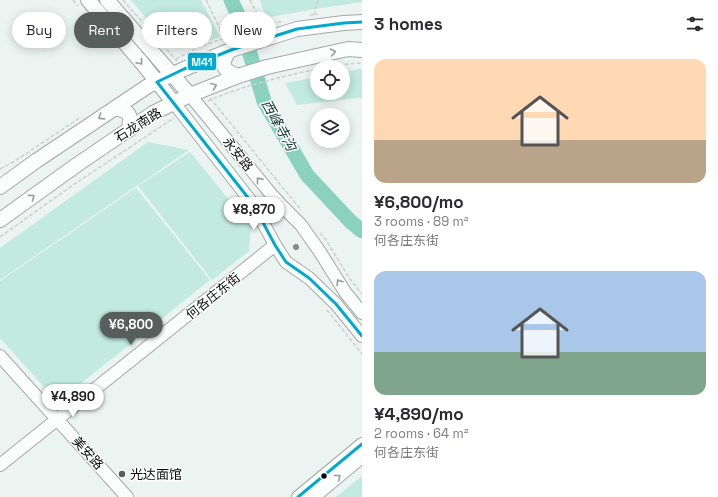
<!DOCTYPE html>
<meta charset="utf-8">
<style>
body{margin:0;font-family:"Space Grotesk","Noto Sans SC",sans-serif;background:#f2f2f3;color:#2b2b33;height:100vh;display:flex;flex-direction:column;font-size:15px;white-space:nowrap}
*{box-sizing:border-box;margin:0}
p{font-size:13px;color:#7c7c81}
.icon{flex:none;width:22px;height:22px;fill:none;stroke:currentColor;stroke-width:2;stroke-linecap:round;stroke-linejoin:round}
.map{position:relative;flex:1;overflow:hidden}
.drawer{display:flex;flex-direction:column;background:#fff;width:356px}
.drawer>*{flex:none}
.guide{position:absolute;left:12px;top:12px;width:290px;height:36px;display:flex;gap:8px}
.buttons{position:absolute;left:310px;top:60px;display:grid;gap:8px}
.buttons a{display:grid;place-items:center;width:40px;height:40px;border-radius:50%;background:#fff;box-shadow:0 2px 10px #0003;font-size:20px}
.price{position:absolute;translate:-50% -34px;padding:0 9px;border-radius:14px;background:#fff;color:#222;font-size:13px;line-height:26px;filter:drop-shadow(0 1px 2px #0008)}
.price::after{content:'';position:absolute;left:50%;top:24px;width:12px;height:9px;margin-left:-6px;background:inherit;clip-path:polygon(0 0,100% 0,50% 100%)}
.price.current{background:#585e5c;color:#fff}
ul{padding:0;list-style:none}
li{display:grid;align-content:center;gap:8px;height:212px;padding:0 12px}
li span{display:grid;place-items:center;height:124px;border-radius:12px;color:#555}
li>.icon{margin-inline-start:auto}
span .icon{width:72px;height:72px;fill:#fffc;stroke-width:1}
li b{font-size:17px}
h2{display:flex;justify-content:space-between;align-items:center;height:48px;padding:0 12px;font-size:17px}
.tag{padding:0 14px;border-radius:18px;background:#fff;box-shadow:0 2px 10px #0003;font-size:14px;line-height:36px}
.tag.current{background:#585e5c;color:#fff}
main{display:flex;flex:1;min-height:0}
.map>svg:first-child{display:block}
.green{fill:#c2eade}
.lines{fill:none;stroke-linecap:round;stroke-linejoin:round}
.river{stroke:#8bd2be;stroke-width:15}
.secondary-casing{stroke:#a3a9a8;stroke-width:14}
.primary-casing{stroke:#a3a9a8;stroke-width:16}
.path{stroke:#cdcfce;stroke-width:1.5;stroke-dasharray:4 2;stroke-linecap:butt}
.secondary{stroke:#fcfdfd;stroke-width:12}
.primary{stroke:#fcfdfd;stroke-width:14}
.path-bridge{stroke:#cdcfce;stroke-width:1.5;stroke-dasharray:4 2;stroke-linecap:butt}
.bus-1-casing{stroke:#fff;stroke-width:6}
.bus-1{stroke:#00a9ce;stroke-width:3}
.tree{fill:#749088}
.oneway{stroke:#9b9d9d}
.poi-dot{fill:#585e5c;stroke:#fff;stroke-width:1.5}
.bus-dot{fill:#090e0c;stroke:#fff;stroke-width:1.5}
.labels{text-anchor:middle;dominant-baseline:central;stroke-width:3;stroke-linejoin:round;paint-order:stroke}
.street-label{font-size:13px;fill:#090e0c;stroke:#fff}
.poi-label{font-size:13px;fill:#090e0c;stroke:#fff;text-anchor:start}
.water-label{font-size:14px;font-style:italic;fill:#0b392e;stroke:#fff}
.line-badge{stroke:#fff;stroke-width:1.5}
.badge-label{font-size:11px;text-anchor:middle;font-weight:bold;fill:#fff}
</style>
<main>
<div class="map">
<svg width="362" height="497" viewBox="0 0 362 497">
<rect width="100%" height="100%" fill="#ecf4f2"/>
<g class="green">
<path d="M131,0H201L220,37L186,48L166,42Z"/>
<path d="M260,0H362V2L321,8L271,17L264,12Z"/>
<path d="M359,69H362V98H357L297,105L285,83L317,77V93H343V72Z"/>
<path d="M148,142L189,150L0,280V248Z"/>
<path d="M190,152L251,227L249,251L212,280L138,186Z"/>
<path d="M136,188L210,280L74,389L44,387L0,338V281Z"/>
<path d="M362,476V497H336Z"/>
</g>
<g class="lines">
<path class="river" d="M231,0L239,17L264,101L307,175L350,221L362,231"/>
<g class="secondary-casing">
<g id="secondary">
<path d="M190,95L271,194L283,207L301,225L320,252L345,292L362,313"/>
<path d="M174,103L253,204L275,245L286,262L309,278L336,304L362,336"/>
<path d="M0,356L127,497"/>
<path d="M0,465L275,245"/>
<path d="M298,497L362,444"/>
<path d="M314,497L362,457"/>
</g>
</g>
<g class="primary-casing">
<g id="primary">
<path d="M88,0L142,63L174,103"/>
<path d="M107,0L190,95"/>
<path d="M229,51C220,65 222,70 238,76"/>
<path d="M115,108C131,112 131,114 129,130"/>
<path d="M0,187L36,161L148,86L184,69L231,50L297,29L344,23L362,22"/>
<path d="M0,220L78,164L153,113L190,95L238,76L267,67L348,49L362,50"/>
</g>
</g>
<g class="path">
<path d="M73,0L78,6"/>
<path d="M123,0L177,61"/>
<path d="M206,0L226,41"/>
<path d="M250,0L263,25"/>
<path d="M310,15L318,14"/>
<path d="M314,15L318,0"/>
<path d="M254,28L283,21"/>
<path d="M176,59L197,48L222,39"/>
<path d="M327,67L334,65L362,63"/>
<path d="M210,98L301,210"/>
<path d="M208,101C242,86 280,77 317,69"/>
<path d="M0,169L15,161L81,117"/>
<path d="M320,233L326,240L350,279L362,294"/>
<path d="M0,237L73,185L174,118"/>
<path d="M327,310L362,354"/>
</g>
<use href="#secondary" class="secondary"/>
<use href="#primary" class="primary"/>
<path class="path-bridge" d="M222,39L254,28"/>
<g class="bus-1-casing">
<g id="bus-1">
<path d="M362,22L344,23L297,29L231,50L184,69L157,82L253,204L275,245L286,262L309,278L336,304L362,336"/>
<path d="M298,497L362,444"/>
</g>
</g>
<use href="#bus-1" class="bus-1"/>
</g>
<circle class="tree" cx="296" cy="247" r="3"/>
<defs><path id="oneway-chevron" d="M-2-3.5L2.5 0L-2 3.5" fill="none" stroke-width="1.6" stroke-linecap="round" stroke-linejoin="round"/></defs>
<g class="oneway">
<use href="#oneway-chevron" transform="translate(333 52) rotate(-12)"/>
<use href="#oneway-chevron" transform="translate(140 62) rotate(50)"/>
<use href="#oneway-chevron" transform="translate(214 86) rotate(-22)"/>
<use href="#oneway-chevron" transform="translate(101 117) rotate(147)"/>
<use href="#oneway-chevron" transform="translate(259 180) rotate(-129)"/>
<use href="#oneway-chevron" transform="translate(32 197) rotate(-36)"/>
<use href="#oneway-chevron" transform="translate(339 282) rotate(-122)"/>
<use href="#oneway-chevron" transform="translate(338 477) rotate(-39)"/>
</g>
<circle class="poi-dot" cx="122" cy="474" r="4"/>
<circle class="bus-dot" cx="324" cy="476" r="3.5"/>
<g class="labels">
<g class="street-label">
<text transform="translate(138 125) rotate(-32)">石龙南路</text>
<text transform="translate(238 154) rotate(51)">永安路</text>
<text transform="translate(213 296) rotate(-39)">何各庄东街</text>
<text transform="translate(88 453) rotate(48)">美安路</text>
</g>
<g class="poi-label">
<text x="130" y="474">光达面馆</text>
</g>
<g class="water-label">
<text transform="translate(279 125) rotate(61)">西峰寺沟</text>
</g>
</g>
<rect class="line-badge" x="187" y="52" width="30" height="19" rx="4" fill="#00a9ce"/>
<g class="badge-label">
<text x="202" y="66">M41</text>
</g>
</svg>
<div class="buttons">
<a><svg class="icon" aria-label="locate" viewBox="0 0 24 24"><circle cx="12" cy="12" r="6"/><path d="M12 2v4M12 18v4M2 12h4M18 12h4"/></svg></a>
<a><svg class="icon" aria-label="layers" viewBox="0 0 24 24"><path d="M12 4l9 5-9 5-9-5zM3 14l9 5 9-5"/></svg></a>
</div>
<b class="price" style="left:254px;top:231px">¥8,870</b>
<b class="price current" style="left:131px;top:346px">¥6,800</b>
<b class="price" style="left:73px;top:418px">¥4,890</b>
<div class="guide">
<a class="tag">Buy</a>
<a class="tag current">Rent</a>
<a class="tag">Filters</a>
<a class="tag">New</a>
</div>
</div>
<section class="drawer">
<h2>3 homes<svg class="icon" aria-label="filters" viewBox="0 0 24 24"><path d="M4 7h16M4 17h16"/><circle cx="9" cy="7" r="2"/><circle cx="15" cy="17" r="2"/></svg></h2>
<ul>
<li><span style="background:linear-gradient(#ffd9b3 65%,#b9a48a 0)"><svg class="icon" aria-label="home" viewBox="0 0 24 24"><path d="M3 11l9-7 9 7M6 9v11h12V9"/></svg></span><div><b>¥6,800/mo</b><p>3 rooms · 89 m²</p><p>何各庄东街</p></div></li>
<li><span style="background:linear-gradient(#a9c7e8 65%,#7fa58c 0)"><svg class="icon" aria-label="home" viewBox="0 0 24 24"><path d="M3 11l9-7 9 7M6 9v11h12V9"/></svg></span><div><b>¥4,890/mo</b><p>2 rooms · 64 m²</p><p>何各庄东街</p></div></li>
</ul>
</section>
</main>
